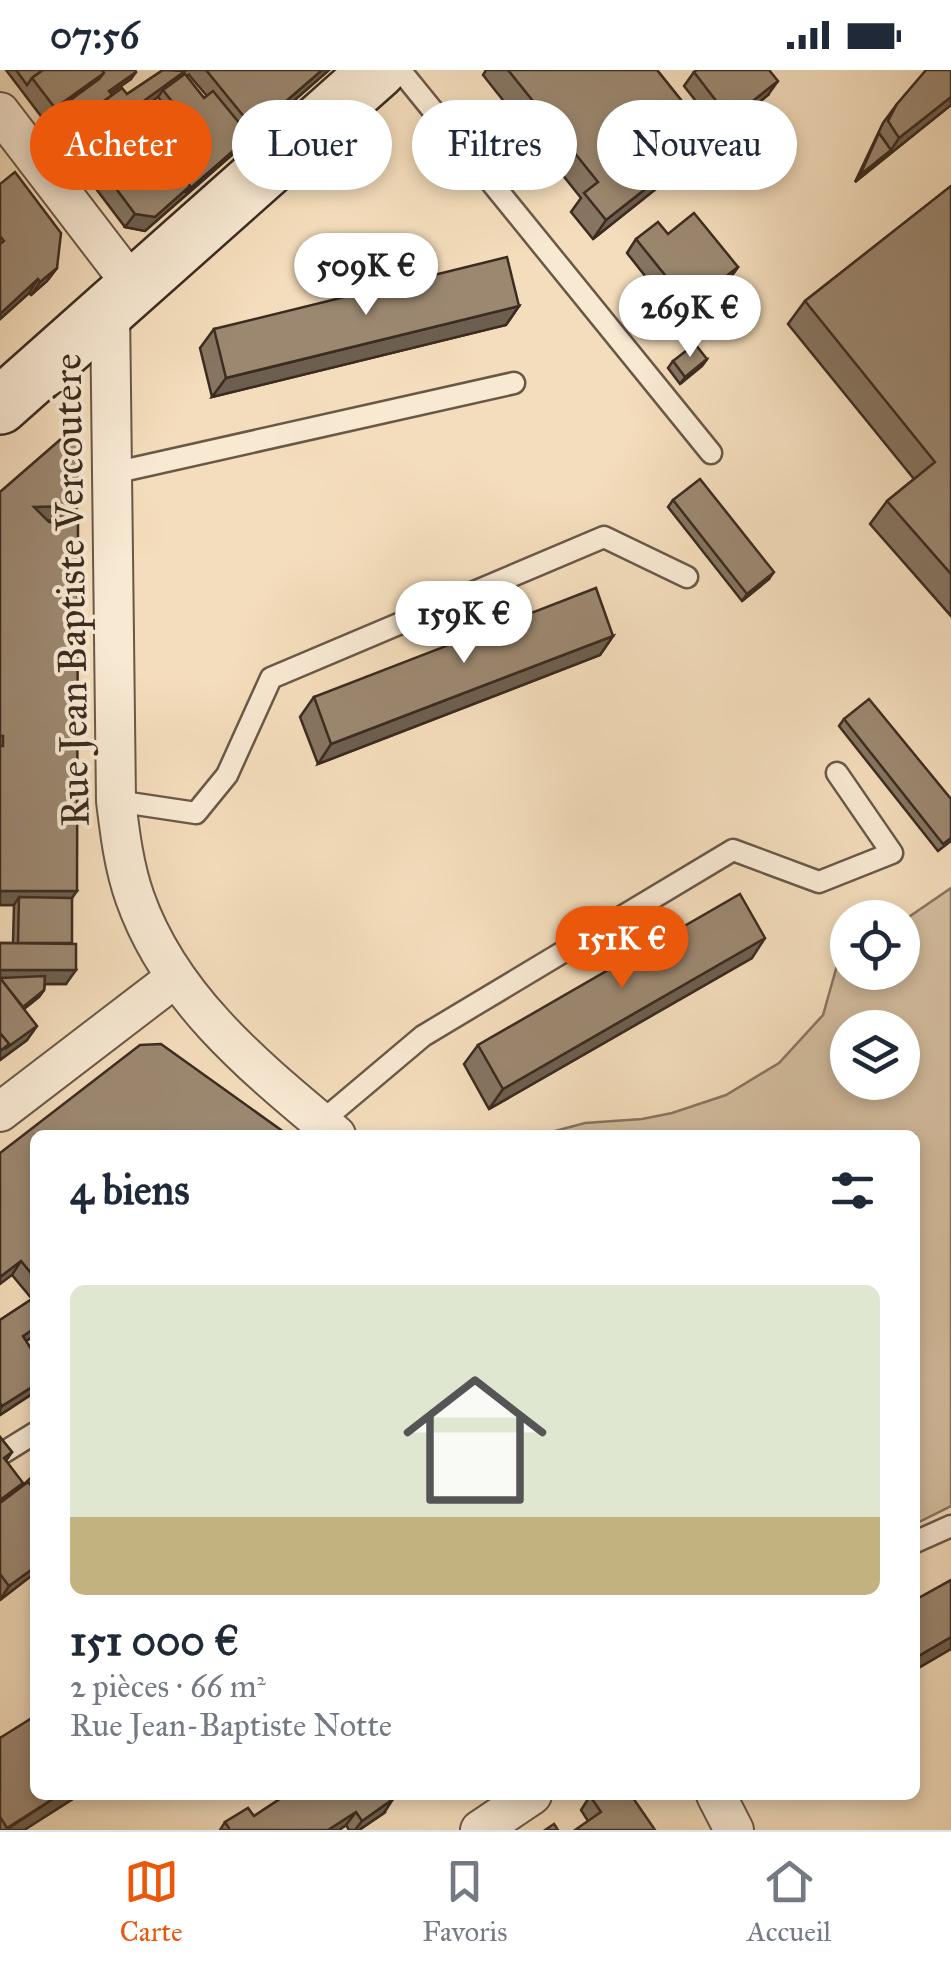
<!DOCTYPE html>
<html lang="fr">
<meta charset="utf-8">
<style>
body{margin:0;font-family:"IM FELL Great Primer",serif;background:#f2f2f3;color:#1f2937;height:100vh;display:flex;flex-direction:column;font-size:38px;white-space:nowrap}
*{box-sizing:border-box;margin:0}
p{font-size:32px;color:#747a83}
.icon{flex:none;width:55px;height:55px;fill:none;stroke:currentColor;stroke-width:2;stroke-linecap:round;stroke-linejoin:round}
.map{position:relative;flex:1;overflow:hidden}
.sheet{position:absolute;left:30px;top:1060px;width:890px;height:670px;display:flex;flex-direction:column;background:#fff;border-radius:15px;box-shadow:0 5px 15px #0003}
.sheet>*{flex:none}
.top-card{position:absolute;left:30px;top:30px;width:892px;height:90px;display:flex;gap:20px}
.buttons{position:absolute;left:830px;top:830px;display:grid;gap:20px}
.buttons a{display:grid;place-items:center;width:90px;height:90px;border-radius:50%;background:#fff;box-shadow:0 5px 15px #0003;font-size:50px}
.price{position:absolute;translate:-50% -85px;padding:0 22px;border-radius:35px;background:#fff;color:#222;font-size:32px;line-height:65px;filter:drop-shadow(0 2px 5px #0008)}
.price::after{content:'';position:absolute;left:50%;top:60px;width:30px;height:22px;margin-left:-15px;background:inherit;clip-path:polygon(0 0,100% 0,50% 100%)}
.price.current{background:#ea580c;color:#fff}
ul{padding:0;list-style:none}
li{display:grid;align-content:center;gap:20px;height:530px;padding:0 40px}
li span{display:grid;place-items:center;height:310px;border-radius:15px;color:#555}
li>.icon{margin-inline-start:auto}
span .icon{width:180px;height:180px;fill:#fffc;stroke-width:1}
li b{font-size:42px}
h2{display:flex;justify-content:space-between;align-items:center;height:120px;padding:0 40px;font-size:42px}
.pill{padding:0 35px;border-radius:45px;background:#fff;box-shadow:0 5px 15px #0003;font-size:35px;line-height:90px}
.pill.current{background:#ea580c;color:#fff}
.status{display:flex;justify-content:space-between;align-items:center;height:70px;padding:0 50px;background:#fff;direction:ltr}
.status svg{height:28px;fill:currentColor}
.tabs{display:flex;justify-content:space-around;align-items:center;height:140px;border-top:2px solid #e0e1e3;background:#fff;font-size:28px;color:#747a83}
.tabs a{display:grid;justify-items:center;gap:5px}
.tabs .current{color:#ea580c}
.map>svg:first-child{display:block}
.green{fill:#d5bfa1;stroke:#887560;stroke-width:2.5;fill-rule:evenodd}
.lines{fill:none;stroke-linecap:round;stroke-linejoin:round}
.lane-casing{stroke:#6a5847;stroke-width:25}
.street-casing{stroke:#6a5847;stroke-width:42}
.secondary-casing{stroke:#3c2b20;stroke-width:60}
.lane{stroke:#f8e9d3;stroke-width:20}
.street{stroke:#f8e9d3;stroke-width:38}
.secondary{stroke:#f8e9d3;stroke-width:55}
.wall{fill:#867561;stroke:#3c2b20;stroke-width:2.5;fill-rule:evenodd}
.shaded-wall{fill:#6d5f4f;stroke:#3c2b20;stroke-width:2.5}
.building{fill:#9c8871;stroke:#3c2b20;stroke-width:2.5}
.labels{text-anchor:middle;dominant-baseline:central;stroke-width:8;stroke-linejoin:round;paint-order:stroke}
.street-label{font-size:40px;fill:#3c2b20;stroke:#f8e9d3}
</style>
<div class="status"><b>07:56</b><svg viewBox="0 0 49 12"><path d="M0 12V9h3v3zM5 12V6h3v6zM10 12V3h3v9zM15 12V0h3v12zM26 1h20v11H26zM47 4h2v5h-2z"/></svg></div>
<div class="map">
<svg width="951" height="1760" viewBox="0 0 951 1760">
<rect width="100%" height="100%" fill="#f4ddbc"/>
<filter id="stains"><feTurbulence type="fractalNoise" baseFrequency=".002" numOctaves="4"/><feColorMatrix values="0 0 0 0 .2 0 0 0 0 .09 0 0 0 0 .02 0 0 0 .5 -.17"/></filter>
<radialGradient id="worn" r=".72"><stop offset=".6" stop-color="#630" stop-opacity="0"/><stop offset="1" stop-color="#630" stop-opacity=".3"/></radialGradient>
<path class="green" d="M951,818V1436L915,1454V1065H540L585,1053L642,1049L672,1043L726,1025L779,993L823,945L840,885L847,880L848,902H902L903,851ZM848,958H902V1012H848Z"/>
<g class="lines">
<g class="lane-casing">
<g id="lane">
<path d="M400,0L711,383"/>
<path d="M113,403L514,313"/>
<path d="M116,731L196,743L227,705L271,608L604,467L687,507"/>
<path d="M321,1052L423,966L733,780L819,812L892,783L837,703"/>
<path d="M1,1384L35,1363"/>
<path d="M915,1472L951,1456"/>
</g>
</g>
<g class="street-casing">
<g id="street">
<path d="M0,42L134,217"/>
<path d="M110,238L116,731C120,764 124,797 135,828C171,930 256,998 336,1065"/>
<path d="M0,1042L175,908"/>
<path d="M716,1725L734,1760"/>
<path d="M480,1760L532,1725"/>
</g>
</g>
<g class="secondary-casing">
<path id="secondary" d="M0,336L378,0"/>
</g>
<use href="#lane" class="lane"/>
<use href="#street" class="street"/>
<use href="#secondary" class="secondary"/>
</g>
<g class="wall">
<path d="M6,0H135L131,9L110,23L112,25L127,24L163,0H329L145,161L125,157ZM190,4L189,5L207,26L204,28L186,6ZM158,27L173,47L144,68L130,48Z"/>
<path d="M486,0H657L681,30L667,50L659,56L663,61L696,87L593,169L571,142L581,128L483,5Z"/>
<path d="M694,2L768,25L721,63L684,16Z"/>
<path d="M897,34L951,35L855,112L883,53Z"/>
<path d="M0,114L57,198L47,211L31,225L29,223L0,249Z"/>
<path d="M951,116V546L870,454L887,431L914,409L788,254L805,231Z"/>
<path d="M668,164L738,197L728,211L679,249L627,183L636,169Z"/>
<path d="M519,236L506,255L212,327L200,278L214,259Z"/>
<path d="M707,289L702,296L680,314L668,298L673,291Z"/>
<path d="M0,422L69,450H47L72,828L66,914H45L44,920L39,927L24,939L27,970L0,990V873H13L14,835H0Z"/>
<path d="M673,430L769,509L742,531L668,437Z"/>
<path d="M613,566L600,585L318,694L300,647L314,627Z"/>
<path d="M844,649L951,729V771L938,781L839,656Z"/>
<path d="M752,888L489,1039L464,994L478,975Z"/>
<path d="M35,1065V1265L26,1271L35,1322L0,1345V1250L32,1229L12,1205Z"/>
<path d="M0,1367L12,1382L6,1391L19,1419L35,1404V1503L0,1530Z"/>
<path d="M0,1668L35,1725H79L24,1760H0Z"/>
<path d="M286,1725L384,1743L359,1760H349L346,1755L339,1760H220L225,1752L254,1746Z"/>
<path d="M590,1726L655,1760L588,1751L581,1740Z"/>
</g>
<g class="shaded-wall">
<path d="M322,0H329L145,161L125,157L135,144L250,66L254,59Z"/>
<path d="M185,1L175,15L163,20L158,27L80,84L78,82L73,89L83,75Z"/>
<path d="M136,2L131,9L104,28L109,21Z"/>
<path d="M104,3L94,17L50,45L55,38Z"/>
<path d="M778,11L768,25L721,63L730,49Z"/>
<path d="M951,27V35L855,112L860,105L891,80L899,68Z"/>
<path d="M681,30L667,50L641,70L655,51Z"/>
<path d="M710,68L696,87L593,169L606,150Z"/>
<path d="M738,197L728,211L679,249L689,235Z"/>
<path d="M57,198L47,211L31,225L40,212Z"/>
<path d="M38,209L29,223L0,249V244Z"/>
<path d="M519,236L506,255L212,327L226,308Z"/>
<path d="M707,289L702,296L680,314L685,307Z"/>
<path d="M78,436L69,450L25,451L34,437Z"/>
<path d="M774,502L769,509L742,531L747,524Z"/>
<path d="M613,566L600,585L318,694L331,674Z"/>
<path d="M0,821H77L67,835L19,827L14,835H0Z"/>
<path d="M765,868L752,888L489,1039L503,1019Z"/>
<path d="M0,900H76L66,914H0Z"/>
<path d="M44,920L39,927L11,949L17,942Z"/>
<path d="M37,956L27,970L0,990V981Z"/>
<path d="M21,1191L12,1205L0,1214V1207Z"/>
<path d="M35,1258V1265L13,1280L23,1266Z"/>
<path d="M35,1315V1322L0,1345V1339L2,1336Z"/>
<path d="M35,1497V1503L0,1530L9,1516Z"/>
<path d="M951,1567V1579L915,1600V1588Z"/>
<path d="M59,1725H79L24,1760H6Z"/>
<path d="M393,1729L384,1743L359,1760H355L362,1751Z"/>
<path d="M356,1742L346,1755L339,1760H328Z"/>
</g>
<g class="building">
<path d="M16,0H43L32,8L27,15Z"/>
<path d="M43,0H102L104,3L55,38L32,8Z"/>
<path d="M102,0H135L136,2L109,21L112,25L69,57L64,63L50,45L99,9L104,3Z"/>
<path d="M163,0L185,1L83,75L69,57L122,18L127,24Z"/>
<path d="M206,0H322L254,59Z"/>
<path d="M508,0H657L681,30L655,51L663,61L680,44L686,43L693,46L710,68L606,150L584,123L598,112Z"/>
<path d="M697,0H769L778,11L730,49L694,2Z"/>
<path d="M926,0H951V27L899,68L888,51L897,34Z"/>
<path d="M185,4L204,28L213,21L250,66L185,123L190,116L157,74L109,109L105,116L78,82L128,45L144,68L165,53L180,42L163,20Z"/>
<path d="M879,63L891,80L860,105Z"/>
<path d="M157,74L190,116L155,147L135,144L109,109Z"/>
<path d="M15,102L61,163L57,198L40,212L38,209L0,244V174L4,171L0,166V114Z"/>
<path d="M951,116V504L887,431L935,392L805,231Z"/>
<path d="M694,143L738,197L689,235L636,169L658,152L668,164Z"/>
<path d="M507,187L519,236L226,308L214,259Z"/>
<path d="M695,274L707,289L685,307L673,291Z"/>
<path d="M61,369L79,374L78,436L34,437L49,452L78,453L77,821H0V676H3V666H0V422Z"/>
<path d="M700,409L774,502L747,524L673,430Z"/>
<path d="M596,518L613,566L331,674L314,627Z"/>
<path d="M869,629L951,729V768L943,774L844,649Z"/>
<path d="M740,824L765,868L503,1019L478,975Z"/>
<path d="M19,827L72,828V873H18Z"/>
<path d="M0,873L76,874V900H0Z"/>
<path d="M45,906L44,920L23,937L0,908Z"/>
<path d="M0,908L37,956L5,979L9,974L0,963Z"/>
<path d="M0,963L9,974L0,981Z"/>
<path d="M161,974L288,1065H35V1208L21,1191L0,1207V1083L140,975Z"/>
<path d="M35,1227V1258L23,1266L35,1285V1315L2,1336L0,1333V1250Z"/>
<path d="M0,1367L12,1382L4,1388L23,1413L0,1430Z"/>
<path d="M28,1412L35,1420V1497L9,1516L0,1504V1433Z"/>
<path d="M951,1510V1567L915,1588V1530Z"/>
<path d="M35,1646V1725H59L7,1758L0,1747V1668Z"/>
<path d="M286,1725H391L393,1729L362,1751L356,1742L328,1760H230L225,1752L248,1738L254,1746Z"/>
<path d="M592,1725H631L655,1760H575L601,1742L590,1726Z"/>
<path d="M554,1754L558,1760H545Z"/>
</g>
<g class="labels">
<g class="street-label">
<text transform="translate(71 520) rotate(-91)">Rue Jean Baptiste Vercoutère</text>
</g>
</g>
<rect width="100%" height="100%" filter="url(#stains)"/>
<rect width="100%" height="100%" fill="url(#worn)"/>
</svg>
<div class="buttons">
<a><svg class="icon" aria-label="locate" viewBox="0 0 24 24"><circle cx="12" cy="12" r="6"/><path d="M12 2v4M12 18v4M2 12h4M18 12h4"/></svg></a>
<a><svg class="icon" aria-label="layers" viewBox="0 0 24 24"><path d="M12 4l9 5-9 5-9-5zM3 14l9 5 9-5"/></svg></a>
</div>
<b class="price" style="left:366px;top:248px">509K €</b>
<b class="price" style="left:690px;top:290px">269K €</b>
<b class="price" style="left:464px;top:596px">159K €</b>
<b class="price current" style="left:622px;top:921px">151K €</b>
<div class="top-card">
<a class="pill current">Acheter</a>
<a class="pill">Louer</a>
<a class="pill">Filtres</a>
<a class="pill">Nouveau</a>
</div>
<section class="sheet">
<h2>4 biens<svg class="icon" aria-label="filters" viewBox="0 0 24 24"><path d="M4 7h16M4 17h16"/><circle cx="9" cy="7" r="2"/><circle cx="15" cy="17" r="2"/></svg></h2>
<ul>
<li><span style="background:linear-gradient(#dfe7d0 75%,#c2b280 0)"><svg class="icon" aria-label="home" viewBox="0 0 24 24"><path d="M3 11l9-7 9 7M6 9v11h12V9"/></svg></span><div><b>151 000 €</b><p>2 pièces · 66 m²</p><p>Rue Jean-Baptiste Notte</p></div></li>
</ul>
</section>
</div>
<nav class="tabs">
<a class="current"><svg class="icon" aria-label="map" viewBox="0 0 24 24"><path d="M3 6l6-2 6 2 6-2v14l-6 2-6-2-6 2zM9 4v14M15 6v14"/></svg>Carte</a>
<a><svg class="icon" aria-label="saved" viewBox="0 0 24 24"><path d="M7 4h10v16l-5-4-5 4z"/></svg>Favoris</a>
<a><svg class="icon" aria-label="home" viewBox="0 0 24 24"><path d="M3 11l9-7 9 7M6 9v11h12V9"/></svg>Accueil</a>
</nav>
